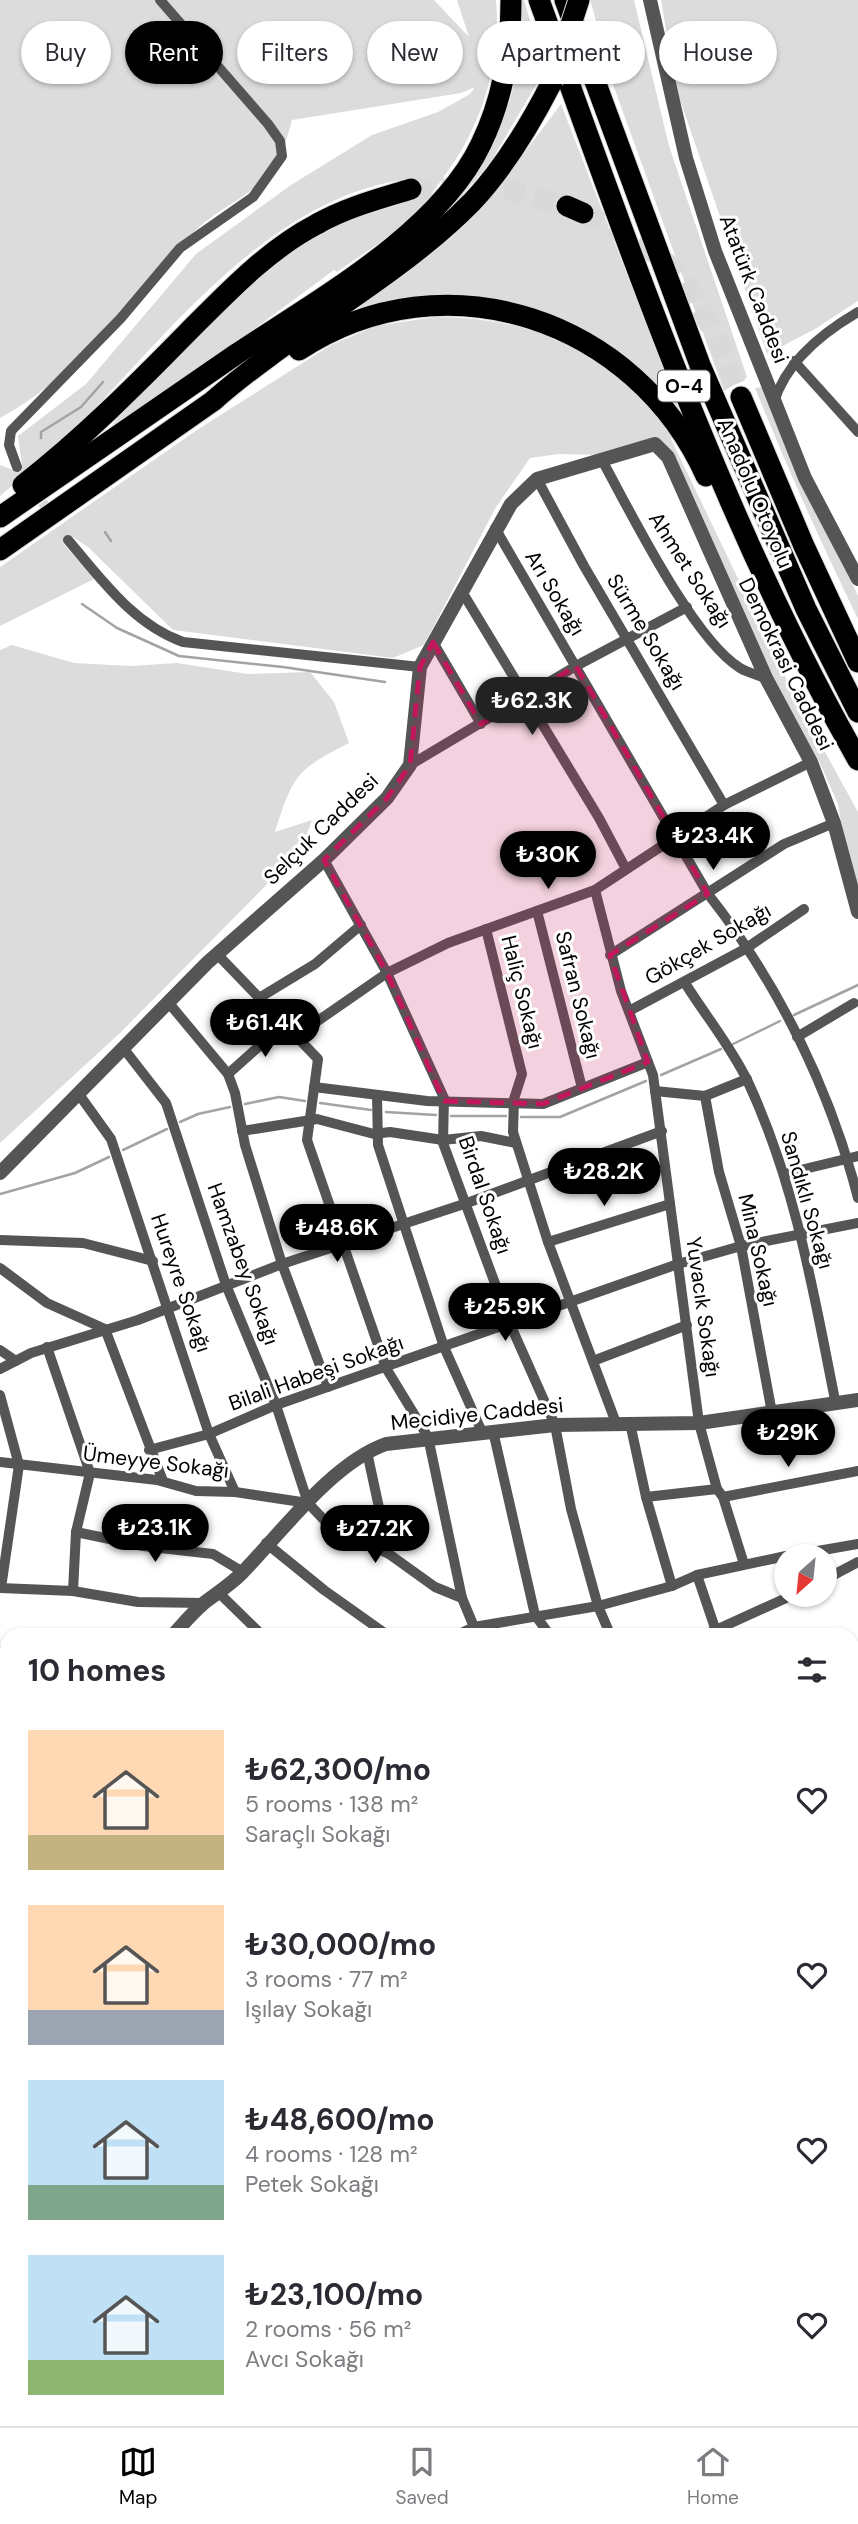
<!DOCTYPE html>
<meta charset="utf-8">
<style>
body{margin:0;font-family:"DM Sans",sans-serif;background:#f2f2f3;color:#2b2b33;height:100vh;display:flex;flex-direction:column;font-size:26px;white-space:nowrap}
*{box-sizing:border-box;margin:0}
p{font-size:23px;color:#7c7c81}
.icon{flex:none;width:38px;height:38px;fill:none;stroke:currentColor;stroke-width:2;stroke-linecap:round;stroke-linejoin:round}
.map{position:relative;flex:1;overflow:hidden}
.drawer{position:absolute;left:0px;top:1628px;width:859px;height:800px;display:flex;flex-direction:column;background:#fff;border-radius:21px 21px 0 0;box-shadow:0 2px 5px #0004}
.drawer>*{flex:none}
.top-card{position:absolute;left:21px;top:21px;width:817px;height:63px;display:flex;gap:14px}
.needle{width:46px;rotate:207deg}
.buttons{position:absolute;left:774px;top:1544px;display:grid;gap:14px}
.buttons a{display:grid;place-items:center;width:63px;height:63px;border-radius:50%;background:#fff;box-shadow:0 2px 5px #0004;font-size:35px}
.price{position:absolute;translate:-50% -60px;padding:0 16px;border-radius:24px;background:#000;color:#fff;font-size:23px;line-height:46px;filter:drop-shadow(0 2px 4px #0008)}
.price::after{content:'';position:absolute;left:50%;top:42px;width:21px;height:16px;margin-left:-10px;background:inherit;clip-path:polygon(0 0,100% 0,50% 100%)}
.price.current{background:#222;color:#fff}
ul{padding:0;list-style:none}
li{display:flex;align-items:center;gap:21px;height:175px;padding:0 28px}
li span{display:grid;place-items:center;flex:none;width:196px;height:140px;border-radius:0px;color:#555}
li>.icon{margin-inline-start:auto}
span .icon{width:84px;height:84px;fill:#fffc;stroke-width:1}
li b{font-size:30px}
h2{display:flex;justify-content:space-between;align-items:center;height:84px;padding:0 28px;font-size:30px}
.tag{padding:0 24px;border-radius:32px;background:#fff;box-shadow:0 2px 5px #0004;font-size:24px;line-height:63px}
.tag.current{background:#000;color:#fff}
.tabs{display:flex;justify-content:space-around;align-items:center;height:98px;border-top:2px solid #e1e1e2;background:#fff;font-size:19px;color:#7c7c81}
.tabs a{display:grid;justify-items:center;gap:4px}
.tabs .current{color:#000}
.map>svg:first-child{display:block}
.green{fill:#dcdcdc}
.lines{fill:none;stroke-linecap:round;stroke-linejoin:round}
.stream{stroke:#a3a3a3;stroke-width:2.5}
.minor-tunnel{stroke:#d9d9d9;stroke-width:10;stroke-dasharray:10 5;stroke-linecap:butt}
.motorway-tunnel{stroke:#d9d9d9;stroke-width:21;stroke-dasharray:21 10;stroke-linecap:butt}
.motorway-casing{stroke:#dbdbdb;stroke-width:23}
.minor{stroke:#555;stroke-width:10}
.tertiary{stroke:#555;stroke-width:14}
.secondary{stroke:#222;stroke-width:14}
.motorway{stroke:#000;stroke-width:21}
.motorway-bridge-casing{stroke:#dbdbdb;stroke-width:23;stroke-linecap:butt}
.motorway-bridge{stroke:#000;stroke-width:21}
.marked{fill:#c2185b;fill-opacity:0.2;stroke:#c2185b;stroke-width:5;stroke-dasharray:14 9;stroke-linejoin:round}
.labels{text-anchor:middle;dominant-baseline:central;stroke-width:6;stroke-linejoin:round;paint-order:stroke}
.shield{fill:#fff;stroke:#4c4c4c;stroke-width:2}
.shield-label{font-size:19px;font-weight:bold;fill:#000}
.street-label{font-size:21px;fill:#000;stroke:#fff}
</style>
<div class="map">
<svg width="858" height="2426" viewBox="0 0 858 2426">
<rect width="100%" height="100%" fill="#fff"/>
<g class="green">
<path d="M0,0H434L469,37L457,0H496C501,51 487,107 461,151C451,168 435,188 426,203C416,221 356,258 337,272L334,270L227,349L111,427L121,413C183,353 249,272 325,231C353,217 382,210 411,201L408,179C266,198 162,341 68,437C46,458 22,477 0,496V465L13,470L22,465L18,436L86,384L196,254L291,185L372,135L438,112L470,94L475,87L461,93L292,120C288,135 283,152 275,165C257,194 221,206 197,229C130,291 82,375 0,418Z"/>
<path d="M521,0H524L545,70L490,163L452,207C485,164 511,115 519,60C522,41 521,20 521,0Z"/>
<path d="M634,0L669,146L747,377L724,391L594,32L597,24L590,0Z"/>
<path d="M661,0H858V301L815,329L767,354L676,88Z"/>
<path d="M561,104L679,409L676,411C622,345 547,298 459,298C427,298 393,307 362,311L359,307L452,237L484,206Z"/>
<path d="M435,317C541,318 608,352 672,436L671,439L797,701L858,812V890L846,853L838,804L819,761L785,703L662,442L604,455L559,454L530,458L496,507L424,645L393,658L173,630L88,547L73,537L63,543L94,579L0,626V567L197,430L331,345L376,326Z"/>
<path d="M763,387L858,596V619C821,543 787,467 755,388Z"/>
<path d="M12,645L74,663L131,666L177,663L248,674L310,672L334,702L349,743C296,770 293,775 275,832L312,820L301,850L120,1033L0,1143V650Z"/>
<path d="M0,1995L7,1997V2420H524L522,2426H0Z"/>
</g>
<g class="lines">
<g class="stream">
<path d="M41,438V432L81,407L103,382"/>
<path d="M105,532L111,541"/>
<path d="M82,604L117,628L179,656L283,667L385,682"/>
<path d="M794,1015L858,985"/>
<path d="M733,1044L780,1021"/>
<path d="M661,1075L721,1049"/>
<path d="M320,1103L371,1110"/>
<path d="M245,1104L279,1097L305,1101"/>
<path d="M386,1112L436,1115"/>
<path d="M451,1116H506"/>
<path d="M521,1117H560L646,1081"/>
<path d="M180,1122L198,1114L230,1107"/>
<path d="M123,1150L167,1129"/>
<path d="M0,1194L75,1173L109,1157"/>
<path d="M0,1822H7"/>
<path d="M852,2208L858,2211"/>
</g>
<path class="minor-tunnel" d="M34,490L68,540"/>
<g class="motorway-tunnel">
<path d="M411,189H505L567,206"/>
<path d="M583,213C605,224 628,235 649,249C698,282 719,345 741,397"/>
</g>
<g class="motorway-casing">
<g id="motorway">
<path d="M539,0C633,258 722,521 858,760"/>
<path d="M565,0L700,365L806,609L858,712"/>
<path d="M567,206L583,213"/>
<path d="M299,350C445,254 636,320 706,476"/>
<path d="M741,397L804,546L858,662"/>
<path d="M23,485C82,439 135,386 187,333C227,293 267,250 317,224C347,207 379,199 411,189"/>
<path d="M0,517C78,463 157,409 235,355C316,301 439,233 481,144C503,99 511,49 511,0"/>
<path d="M0,550L213,401C295,329 395,280 472,202C505,167 530,125 552,82"/>
</g>
</g>
<g class="minor">
<path d="M794,361L858,432"/>
<path d="M774,402C786,362 822,333 858,312"/>
<path d="M603,462C631,513 693,639 740,668C748,673 758,675 766,678"/>
<path d="M17,467L9,445L11,431L121,318L180,248L253,197L282,156L280,141L268,124L160,0"/>
<path d="M537,479L584,566L724,805"/>
<path d="M495,528L708,894C778,983 830,1089 858,1198"/>
<path d="M68,540C101,579 133,624 183,642L420,667"/>
<path d="M461,590L599,818L626,869"/>
<path d="M433,642L481,724"/>
<path d="M410,765L576,666L687,607"/>
<path d="M324,860L387,973L444,1098L443,1143L510,1324L555,1425L571,1509L598,1606L610,1634"/>
<path d="M595,890L621,991L653,1075L699,1423L717,1489L723,1497L744,1564"/>
<path d="M537,911L582,1088"/>
<path d="M486,929L522,1074L514,1099L513,1132L548,1242L616,1423"/>
<path d="M217,954L318,1059L307,1140L386,1368L428,1437L462,1598L474,1627"/>
<path d="M610,955L784,844L834,823"/>
<path d="M685,983C705,1015 732,1048 748,1082C796,1185 814,1295 836,1405"/>
<path d="M259,998L315,964L361,925"/>
<path d="M168,1002L228,1074L235,1093L245,1145L282,1264L328,1387"/>
<path d="M629,1011L745,949L804,909"/>
<path d="M296,1036L387,973L448,943L595,890L724,805L811,762"/>
<path d="M797,1037L854,1003"/>
<path d="M124,1049L166,1103L226,1285L276,1405L308,1503L326,1522L389,1554L435,1587L462,1598"/>
<path d="M228,1074L284,1024"/>
<path d="M314,1087L427,1101L543,1104L648,1062"/>
<path d="M655,1091L705,1096L747,1079"/>
<path d="M78,1093L111,1139L209,1434L235,1492"/>
<path d="M377,1095L378,1145L444,1347L482,1432"/>
<path d="M705,1096L719,1172L741,1246L772,1413"/>
<path d="M242,1131L317,1119L374,1134L390,1132L443,1140L481,1136L516,1143"/>
<path d="M784,1174L858,1156"/>
<path d="M0,1240L83,1243L153,1261"/>
<path d="M548,1242L670,1204"/>
<path d="M0,1268L47,1303L105,1329L163,1481"/>
<path d="M47,1347L90,1473L76,1532L73,1591"/>
<path d="M0,1350L16,1361"/>
<path d="M593,1361L687,1325"/>
<path d="M0,1369L31,1353L138,1320L282,1264L467,1203L662,1131"/>
<path d="M0,1395L19,1465L1,1588"/>
<path d="M630,1423L646,1497L672,1586"/>
<path d="M493,1431L535,1615L549,1634"/>
<path d="M149,1450L209,1434L276,1405L678,1264L741,1246L858,1223"/>
<path d="M367,1452L389,1554"/>
<path d="M0,1462L157,1480L196,1491L235,1492L308,1503"/>
<path d="M646,1497L717,1489"/>
<path d="M723,1497L858,1471"/>
<path d="M76,1532L143,1546L213,1554L243,1572"/>
<path d="M266,1543L324,1590L386,1634"/>
<path d="M789,1556L858,1544"/>
<path d="M697,1575L717,1634"/>
<path d="M824,1580L858,1562"/>
<path d="M0,1588L73,1591L138,1602L204,1603"/>
<path d="M220,1594L261,1634"/>
<path d="M459,1634L474,1627L598,1606L672,1586L697,1575L786,1556"/>
<path d="M707,1634L795,1594"/>
<path d="M0,1651L7,1652"/>
<path d="M853,1656L858,1664"/>
<path d="M0,1708H7"/>
<path d="M852,1756L858,1753"/>
<path d="M852,1840L858,1848"/>
<path d="M852,1891L858,1887"/>
<path d="M852,1975L858,1970"/>
<path d="M852,2085L858,2087"/>
<path d="M852,2145L858,2148"/>
<path d="M852,2404L858,2393"/>
<path d="M602,2426L603,2420"/>
<path d="M704,2426V2420"/>
<path d="M762,2426L765,2420"/>
<path d="M841,2426L844,2420"/>
</g>
<g class="tertiary">
<path d="M650,0L686,158L715,251L805,478L858,579"/>
<path d="M0,1173L207,963L324,860L387,798L410,765L420,667L511,504L537,479L655,444L668,457L766,678L811,762L834,823L858,912"/>
<path d="M174,1634C183,1624 193,1612 204,1603C217,1593 230,1585 242,1573C282,1532 332,1463 386,1444L555,1425L699,1423L858,1400"/>
<path d="M0,1768L7,1767"/>
<path d="M0,1782H7"/>
</g>
<g class="secondary">
<path d="M0,1954L7,1956"/>
<path d="M852,2272L858,2276"/>
</g>
<use href="#motorway" class="motorway"/>
<g class="motorway-bridge-casing">
<path id="motorway-bridge" d="M552,82L579,0"/>
</g>
<use href="#motorway-bridge" class="motorway-bridge"/>
</g>
<path class="marked" d="M433,642L481,724L576,666L708,894L610,955L648,1062L543,1104L444,1101L387,973L324,860L387,798L410,765L420,667Z"/>
<g class="labels">
<rect class="shield" x="658" y="370.5" width="52" height="31" rx="5"/>
<g class="shield-label">
<text x="684" y="386">O-4</text>
</g>
<g class="street-label">
<text transform="translate(754 289) rotate(69)">Atatürk Caddesi</text>
<text transform="translate(755 493) rotate(67)">Anadolu Otoyolu</text>
<text transform="translate(690 570) rotate(57)">Ahmet Sokağı</text>
<text transform="translate(555 593) rotate(59)">Arı Sokağı</text>
<text transform="translate(646 632) rotate(59)">Sürme Sokağı</text>
<text transform="translate(786 664) rotate(64)">Demokrasi Caddesi</text>
<text transform="translate(321 829) rotate(-44)">Selçuk Caddesi</text>
<text transform="translate(708 944) rotate(-30)">Gökçek Sokağı</text>
<text transform="translate(522 992) rotate(76)">Haliç Sokağı</text>
<text transform="translate(578 995) rotate(76)">Safran Sokağı</text>
<text transform="translate(485 1195) rotate(71)">Birdal Sokağı</text>
<text transform="translate(807 1200) rotate(74)">Sandıklı Sokağı</text>
<text transform="translate(758 1250) rotate(77)">Mina Sokağı</text>
<text transform="translate(243 1264) rotate(70)">Hamzabey Sokağı</text>
<text transform="translate(181 1283) rotate(71)">Hureyre Sokağı</text>
<text transform="translate(703 1307) rotate(82)">Yuvacık Sokağı</text>
<text transform="translate(316 1373) rotate(-20)">Bilali Habeşi Sokağı</text>
<text transform="translate(477 1414) rotate(-6)">Mecidiye Caddesi</text>
<text transform="translate(156 1462) rotate(7)">Ümeyye Sokağı</text>
</g>
</g>
</svg>
<div class="buttons">
<a><svg class="needle" viewBox="-14 -14 28 28"><path d="M0-13l5 13h-10z" fill="#e53935"/><path d="M0 13l5-13h-10z" fill="#7c7c81"/></svg></a>
</div>
<b class="price current" style="left:532px;top:737px">₺62.3K</b>
<b class="price" style="left:713px;top:872px">₺23.4K</b>
<b class="price" style="left:548px;top:891px">₺30K</b>
<b class="price" style="left:265px;top:1059px">₺61.4K</b>
<b class="price" style="left:604px;top:1208px">₺28.2K</b>
<b class="price" style="left:337px;top:1264px">₺48.6K</b>
<b class="price" style="left:505px;top:1343px">₺25.9K</b>
<b class="price" style="left:788px;top:1469px">₺29K</b>
<b class="price" style="left:155px;top:1564px">₺23.1K</b>
<b class="price" style="left:375px;top:1565px">₺27.2K</b>
<div class="top-card">
<a class="tag">Buy</a>
<a class="tag current">Rent</a>
<a class="tag">Filters</a>
<a class="tag">New</a>
<a class="tag">Apartment</a>
<a class="tag">House</a>
</div>
<section class="drawer">
<h2>10 homes<svg class="icon" aria-label="filters" viewBox="0 0 24 24"><path d="M4 7h16M4 17h16"/><circle cx="9" cy="7" r="2"/><circle cx="15" cy="17" r="2"/></svg></h2>
<ul>
<li><span style="background:linear-gradient(#ffd9b3 75%,#c2b280 0)"><svg class="icon" aria-label="home" viewBox="0 0 24 24"><path d="M3 11l9-7 9 7M6 9v11h12V9"/></svg></span><div><b>₺62,300/mo</b><p>5 rooms · 138 m²</p><p>Saraçlı Sokağı</p></div><svg class="icon" aria-label="heart" viewBox="0 0 24 24"><path d="M12 20l-8-8c-3-5 5-10 8-4 3-6 11-1 8 4z"/></svg></li>
<li><span style="background:linear-gradient(#ffd9b3 75%,#9aa5b1 0)"><svg class="icon" aria-label="home" viewBox="0 0 24 24"><path d="M3 11l9-7 9 7M6 9v11h12V9"/></svg></span><div><b>₺30,000/mo</b><p>3 rooms · 77 m²</p><p>Işılay Sokağı</p></div><svg class="icon" aria-label="heart" viewBox="0 0 24 24"><path d="M12 20l-8-8c-3-5 5-10 8-4 3-6 11-1 8 4z"/></svg></li>
<li><span style="background:linear-gradient(#bfe0f5 75%,#7fa58c 0)"><svg class="icon" aria-label="home" viewBox="0 0 24 24"><path d="M3 11l9-7 9 7M6 9v11h12V9"/></svg></span><div><b>₺48,600/mo</b><p>4 rooms · 128 m²</p><p>Petek Sokağı</p></div><svg class="icon" aria-label="heart" viewBox="0 0 24 24"><path d="M12 20l-8-8c-3-5 5-10 8-4 3-6 11-1 8 4z"/></svg></li>
<li><span style="background:linear-gradient(#bfe0f5 75%,#8fb573 0)"><svg class="icon" aria-label="home" viewBox="0 0 24 24"><path d="M3 11l9-7 9 7M6 9v11h12V9"/></svg></span><div><b>₺23,100/mo</b><p>2 rooms · 56 m²</p><p>Avcı Sokağı</p></div><svg class="icon" aria-label="heart" viewBox="0 0 24 24"><path d="M12 20l-8-8c-3-5 5-10 8-4 3-6 11-1 8 4z"/></svg></li>
</ul>
</section>
</div>
<nav class="tabs">
<a class="current"><svg class="icon" aria-label="map" viewBox="0 0 24 24"><path d="M3 6l6-2 6 2 6-2v14l-6 2-6-2-6 2zM9 4v14M15 6v14"/></svg>Map</a>
<a><svg class="icon" aria-label="saved" viewBox="0 0 24 24"><path d="M7 4h10v16l-5-4-5 4z"/></svg>Saved</a>
<a><svg class="icon" aria-label="home" viewBox="0 0 24 24"><path d="M3 11l9-7 9 7M6 9v11h12V9"/></svg>Home</a>
</nav>
